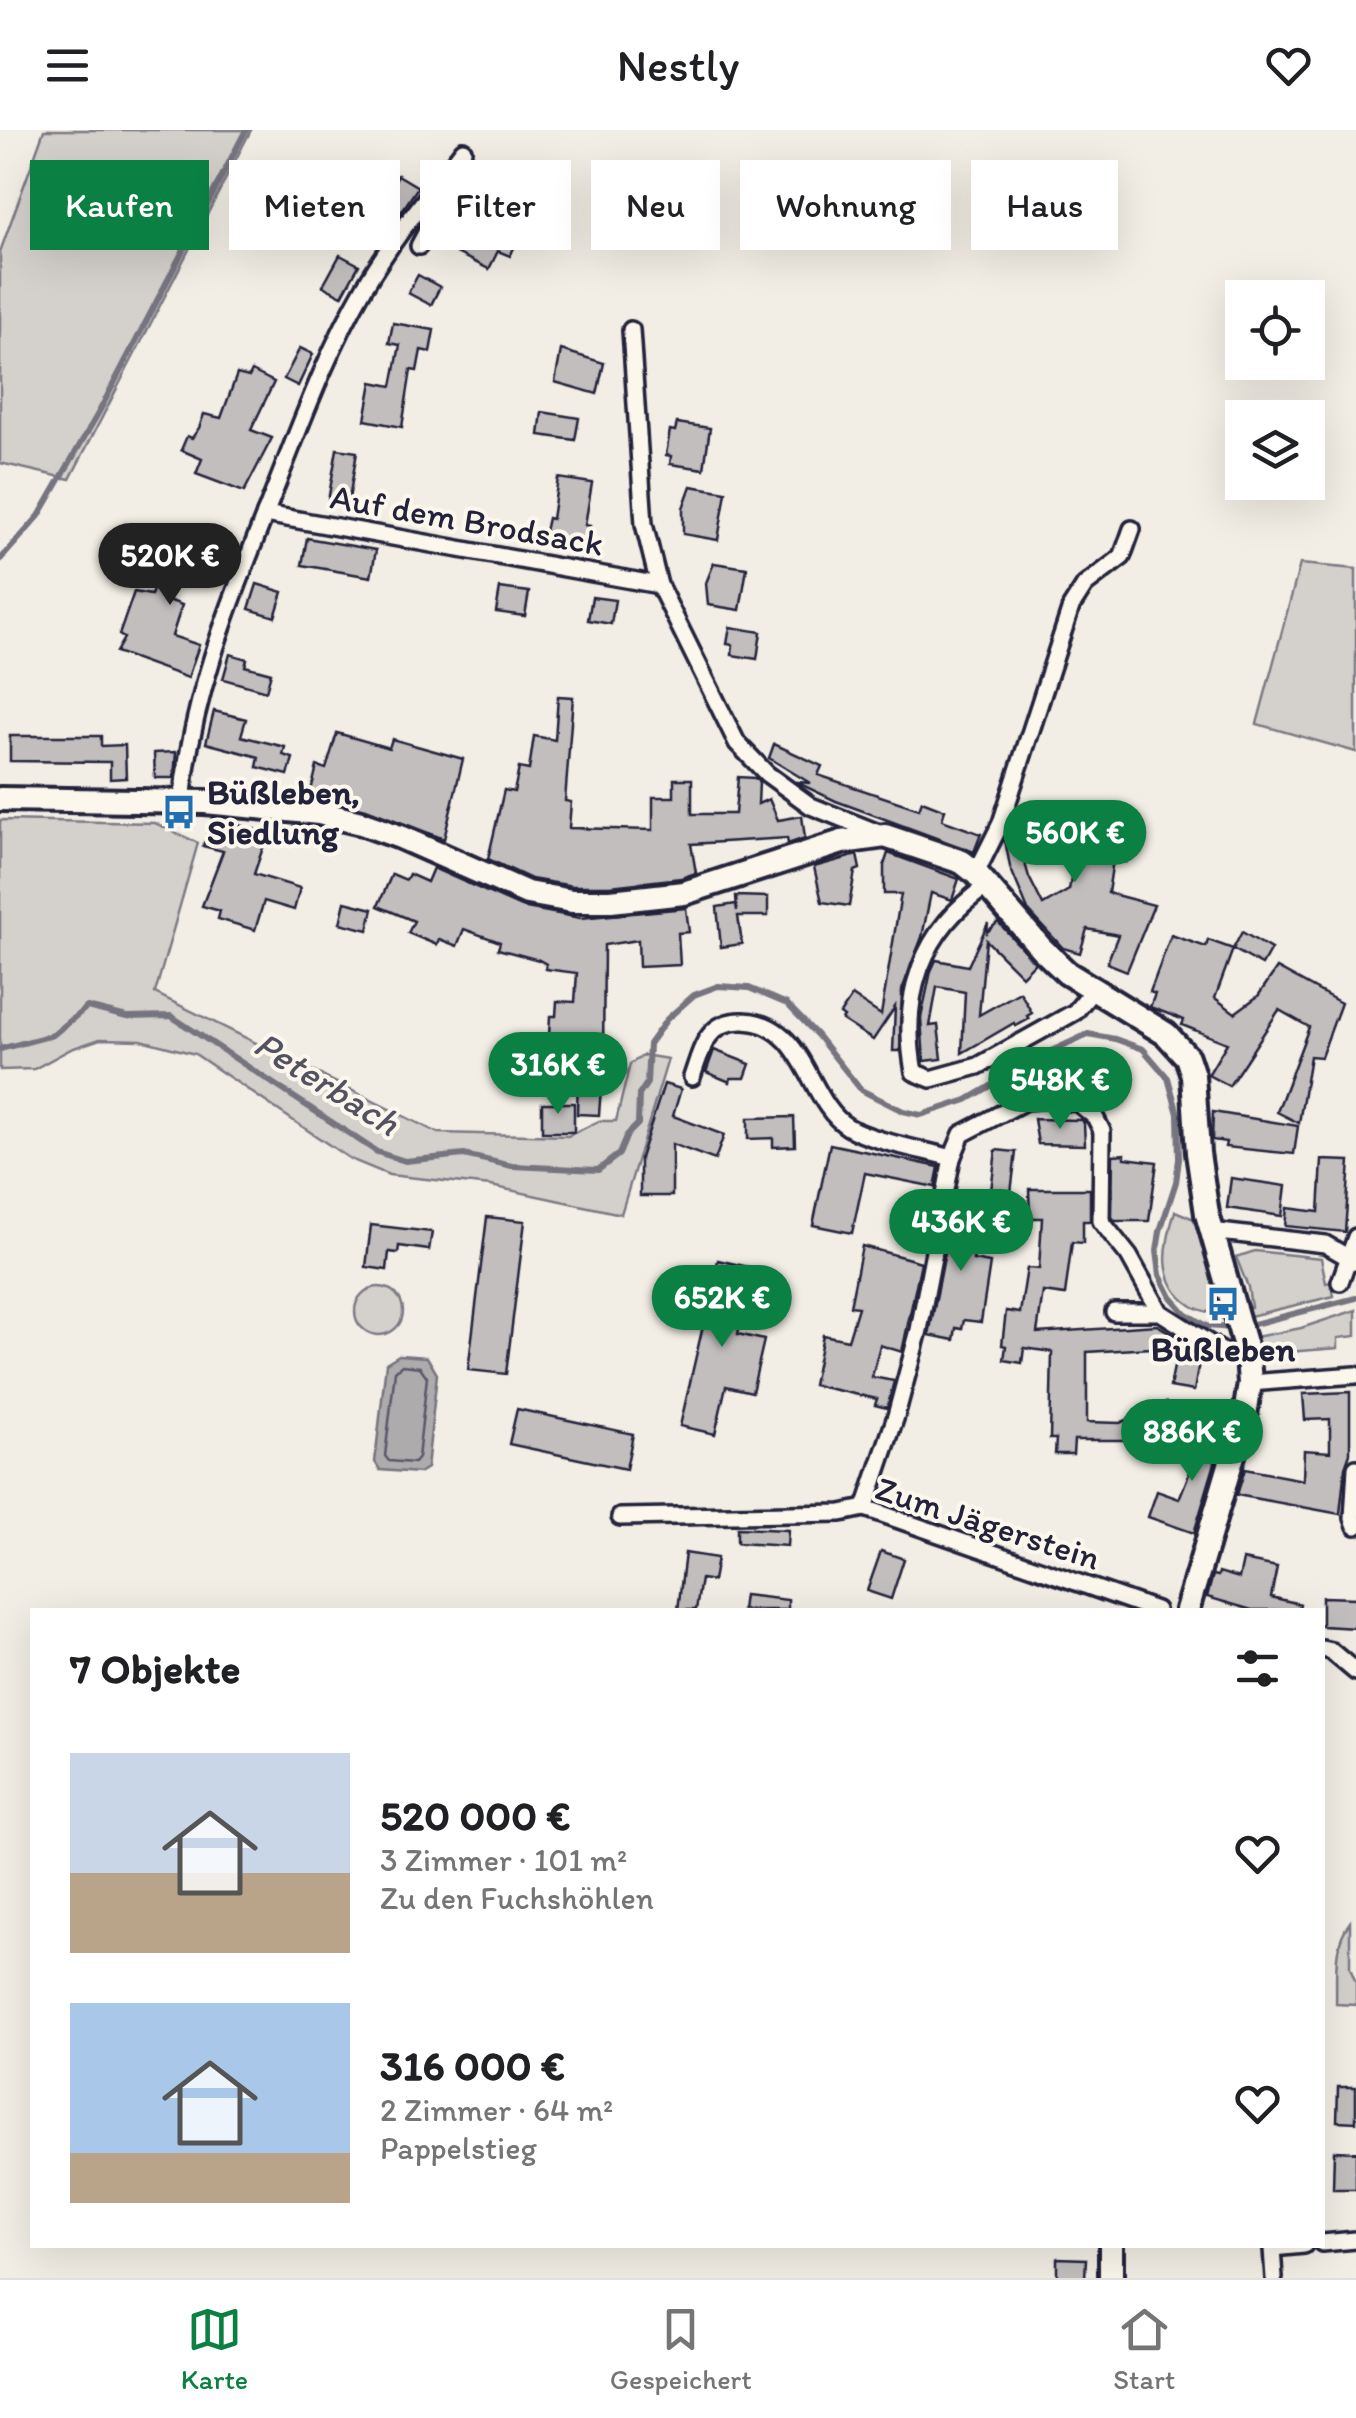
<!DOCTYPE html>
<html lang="de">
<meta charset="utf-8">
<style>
body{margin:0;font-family:Itim,sans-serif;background:#f2f2f2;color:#202124;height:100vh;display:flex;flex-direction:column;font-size:38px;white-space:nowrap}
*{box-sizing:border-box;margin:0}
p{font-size:32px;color:#757577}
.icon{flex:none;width:55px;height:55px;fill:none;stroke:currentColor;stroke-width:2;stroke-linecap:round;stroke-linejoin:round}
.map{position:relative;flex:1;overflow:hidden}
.drawer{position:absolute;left:30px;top:1478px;width:1295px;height:640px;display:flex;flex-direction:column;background:#fff;border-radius:0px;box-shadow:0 10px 40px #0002}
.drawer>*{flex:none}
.top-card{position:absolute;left:30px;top:30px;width:1298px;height:90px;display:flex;gap:20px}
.fabs{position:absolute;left:1225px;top:150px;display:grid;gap:20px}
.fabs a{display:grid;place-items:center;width:100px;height:100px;border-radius:0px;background:#fff;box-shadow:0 10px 40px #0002;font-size:50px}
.price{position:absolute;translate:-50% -85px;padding:0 22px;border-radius:35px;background:#0b8043;color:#fff;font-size:32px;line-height:65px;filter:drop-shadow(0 2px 5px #0008)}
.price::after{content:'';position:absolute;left:50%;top:60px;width:30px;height:22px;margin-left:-15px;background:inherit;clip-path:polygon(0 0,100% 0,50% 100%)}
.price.active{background:#222;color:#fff}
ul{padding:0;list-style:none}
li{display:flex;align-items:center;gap:30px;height:250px;padding:0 40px}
li span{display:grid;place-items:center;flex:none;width:280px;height:200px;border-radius:0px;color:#555}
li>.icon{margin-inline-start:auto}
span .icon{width:120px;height:120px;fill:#fffc;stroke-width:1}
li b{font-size:42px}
h2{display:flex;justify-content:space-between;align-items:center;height:120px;padding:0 40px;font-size:42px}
.pill{padding:0 35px;border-radius:0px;background:#fff;box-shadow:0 10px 40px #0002;font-size:35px;line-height:90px}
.pill.active{background:#0b8043;color:#fff}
header{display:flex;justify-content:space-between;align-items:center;height:130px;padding:0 40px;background:#fff;font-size:45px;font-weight:600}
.tabs{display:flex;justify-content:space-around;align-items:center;height:140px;border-top:2px solid #e0e0e0;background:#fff;font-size:28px;color:#757577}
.tabs a{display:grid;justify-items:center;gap:5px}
.tabs .active{color:#0b8043}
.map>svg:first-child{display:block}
.green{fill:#d4d1cc;stroke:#7b7a84;stroke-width:2.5}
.water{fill:#aeabad;stroke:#76747f;stroke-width:2.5}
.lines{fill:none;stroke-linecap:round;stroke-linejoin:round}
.shore{stroke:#5a5969;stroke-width:2.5}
.stream{stroke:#76747f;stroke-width:6}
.building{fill:#c2bebe;stroke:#22223b;stroke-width:2.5;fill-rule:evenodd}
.street-casing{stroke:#22223b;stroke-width:22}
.secondary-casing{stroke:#22223b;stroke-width:30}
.street{stroke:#fbf7ec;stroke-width:15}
.secondary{stroke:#fbf7ec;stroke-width:22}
.labels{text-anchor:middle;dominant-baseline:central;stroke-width:8;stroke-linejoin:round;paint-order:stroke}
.street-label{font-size:35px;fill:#22223b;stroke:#fbf7ec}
.poi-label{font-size:35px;font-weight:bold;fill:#22223b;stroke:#fbf7ec;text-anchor:start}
.water-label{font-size:38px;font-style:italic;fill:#535263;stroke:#fbf7ec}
</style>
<header><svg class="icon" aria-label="menu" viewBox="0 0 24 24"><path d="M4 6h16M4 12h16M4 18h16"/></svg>Nestly<svg class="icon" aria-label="heart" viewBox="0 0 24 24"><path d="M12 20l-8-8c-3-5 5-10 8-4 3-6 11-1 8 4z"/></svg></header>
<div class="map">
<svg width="1356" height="2148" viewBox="0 0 1356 2148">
<rect width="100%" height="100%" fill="#f2eee5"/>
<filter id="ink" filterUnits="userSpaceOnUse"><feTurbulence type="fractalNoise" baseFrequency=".01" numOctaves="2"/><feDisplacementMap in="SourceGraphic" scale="20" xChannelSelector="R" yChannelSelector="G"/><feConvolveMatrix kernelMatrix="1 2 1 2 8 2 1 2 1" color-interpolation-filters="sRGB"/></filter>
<g filter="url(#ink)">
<g class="green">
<path d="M44,0H251L70,349L0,333V122Z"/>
<path d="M1300,434L1356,439V622L1257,594Z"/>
<path d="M0,690L155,693L198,713L155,863L438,1003L568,1006L599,991H616L630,934L644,925L668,929L621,1084L491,1056L389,1045L350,1029L195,924L141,910L100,909L71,919L34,939L0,940Z"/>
<path d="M1175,1081L1194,1089L1222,1186C1213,1183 1200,1181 1192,1176C1156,1153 1165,1114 1175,1081Z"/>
<path d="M1255,1121L1321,1128L1326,1153L1331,1152L1334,1166L1250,1186L1248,1178L1251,1177L1248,1157L1236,1127Z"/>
<circle cx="379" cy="1181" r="24"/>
<path d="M1356,1180V1206L1338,1208V1218L1262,1224L1256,1207L1301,1198Z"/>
<path d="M1350,1792V1838L1356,1853V1875L1336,1874C1337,1846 1332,1815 1350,1792Z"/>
</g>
<path class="water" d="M399,1225L427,1227L437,1244L427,1338L419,1343L380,1340L375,1332L386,1233Z"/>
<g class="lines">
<path class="shore" d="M402,1235L420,1237L427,1247L418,1328L414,1333L389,1331L385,1326L395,1241Z"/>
<g class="stream">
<path d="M0,430L39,386L100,280L246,0"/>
<path d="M0,919L53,905L87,877L127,887L171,886L377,1022L405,1031L464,1025L512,1036L598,1040L619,1024L627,1005L638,994L639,965L647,953L649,914L667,889L694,865L718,856L749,858L787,874L817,905L861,960L903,981L921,985L967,970L1047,923L1088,904L1115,909L1143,919L1168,948L1178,984L1179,1029L1176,1052L1160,1101L1157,1121L1160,1145L1171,1167L1185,1183L1206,1196L1234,1198"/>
<path d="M1246,1196L1356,1168"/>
</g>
</g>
<g class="building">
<path d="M398,45L418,57L397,88L379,78Z"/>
<path d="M487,76L520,95L517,102L521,104L510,126L498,121L489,139L440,115L458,79L480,90Z"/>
<path d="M340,125L359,135L342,166L323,156Z"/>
<path d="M418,145L440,157L431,175L408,163Z"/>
<path d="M393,193L434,200L430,222L421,220L417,241L411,240L402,297L365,290L372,252L392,256L400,215L389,213Z"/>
<path d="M300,218L313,224L298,256L284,249Z"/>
<path d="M561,220L604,233L597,264L555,252Z"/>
<path d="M252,241L274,252L251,300L272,308L244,362L196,344L202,329L181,320L187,306L192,308L199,298L204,284L221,288L237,244L249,247Z"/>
<path d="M542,282L579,288L575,310L539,305Z"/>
<path d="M677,293L710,298L704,339L670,334L671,326L666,325L670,300L675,301Z"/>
<path d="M337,319L357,322L348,375L328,371Z"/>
<path d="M558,348L592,353L585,395L590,396L585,423L542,415L548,388L552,389Z"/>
<path d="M691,356L726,362L718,410L683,404V378Z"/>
<path d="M199,404L234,417L220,453L181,437L168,470L182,475L172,506L199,515L188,548L116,522L124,508L119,505L134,462L151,465L172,412L193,419Z"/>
<path d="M307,408L376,420L371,447L302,435Z"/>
<path d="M714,433L747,438L740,480L708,475L706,453Z"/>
<path d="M257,454L283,462L275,487L249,479Z"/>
<path d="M500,458L529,462L525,486L496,482Z"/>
<path d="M592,467L615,470L611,494L588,490Z"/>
<path d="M730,497L761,502L757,529L732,525L733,515L727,514Z"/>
<path d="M230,524L247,529L245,536L271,543L266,561L223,549Z"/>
<path d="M558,566L573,567L565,671L571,672L569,698L653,700V667H674V649H692V684H735L738,647L755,648L759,652L758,674L769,669L778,690L802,686L805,708L788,714L787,708L691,714L696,743L681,748L610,756H573L531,749L488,729L504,660L514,662L519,638L529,640L534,606L555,610Z"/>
<path d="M214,581L246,589L241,606L285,617L283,625L293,628L288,645L257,637L259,627L206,613Z"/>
<path d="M337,603L389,618L392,609L463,629L444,709L366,679L310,665L317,636L326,639Z"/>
<path d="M10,606H101V616L125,615L126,648L110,649V632L10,631Z"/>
<path d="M774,614L822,636L818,645L919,679L922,671L945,680L942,690L981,704L974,722L836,671L800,654L798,652L810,653L769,628Z"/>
<path d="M176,622L174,648H155L154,623Z"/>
<path d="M1044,683L1065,686L1063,699L1130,712L1126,732L1113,730L1108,763L1154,775L1127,841L1107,833L1118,805L1087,799L1080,823L1063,818L1028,780L1010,737L1005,710L1014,688L1043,693ZM1021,719L1075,726L1069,760L1043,775L1029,747Z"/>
<path d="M212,688L268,703L254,744L300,758L294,780L264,771L255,800L218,789L220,781L202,776L223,721L203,716Z"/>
<path d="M888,723L959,749L952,770L931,763L922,807L902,860L900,921H893L895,877L873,910L842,890L844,887L840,884L852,866L881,885L901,764H884V735Z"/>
<path d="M857,725L860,739L855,741L849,776L822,772L814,737Z"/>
<path d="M433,738L521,777L580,788L686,778L689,802L678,803L680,835L639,837L638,810L604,815L603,929L599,985L577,984L578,942L536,940L538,905L549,906L550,886H556L557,871L575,872L577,843L545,839L546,834L539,830L498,819L500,812L464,799L457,816L439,809L437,815L408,803L414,791L378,776L392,744L406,750L409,744L427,752Z"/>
<path d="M736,766L768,767V786H738L742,814L721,817L717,777L736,774L737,781Z"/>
<path d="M345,772L373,779L368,800L340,793Z"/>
<path d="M988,793L987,802L998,792L1035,833L1022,846L986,810L979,885L1020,862L1032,883L1027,886L1029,889L1016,896L1014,893L962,923L965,862L937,857L930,896L938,895L942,929L924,931L921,888L931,841L936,830L968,836Z"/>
<path d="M1242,802L1271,819L1262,835L1233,819Z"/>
<path d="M1171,805L1206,817L1208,810L1233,819L1215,868L1235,883L1258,866L1277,838L1341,873L1321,927L1310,926L1299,993L1277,982L1309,897L1279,880L1229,956L1208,945L1227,913L1182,895L1184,890L1150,877L1155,864L1150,862Z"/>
<path d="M714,920L750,934L745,948H731L730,952L706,942Z"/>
<path d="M664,954L681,959L673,986L724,1005L715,1030L672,1014V1066H640V1028Z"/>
<rect x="542" y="973" width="32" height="29"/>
<path d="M1213,982L1298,996L1294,1024L1225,1017L1226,1012L1212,1010Z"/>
<path d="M794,987L795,1016L773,1017V1008L748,1009V988Z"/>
<path d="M1034,989L1081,990L1084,993L1085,1015L1038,1014Z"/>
<path d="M830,1014L939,1037L935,1057L865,1043L852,1103L813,1095Z"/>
<path d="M996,1020L1016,1022L1011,1063L991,1061Z"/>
<path d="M1125,1024V1028L1157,1032L1149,1091H1115L1112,1087L1113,1025Z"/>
<path d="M1322,1030L1350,1031L1345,1102L1285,1096L1287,1078L1319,1082Z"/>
<path d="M1231,1048L1286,1056L1282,1086L1227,1078Z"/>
<path d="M1029,1059H1090V1091H1083V1113L1072,1112L1065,1165L1043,1162L1037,1203L1157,1195L1201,1221L1194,1261L1170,1257L1176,1226L1151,1218L1087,1222V1292L1120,1293L1166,1273L1173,1289L1123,1310H1074L1073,1324H1055L1056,1309H1050L1052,1222L1024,1218L1022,1233L1004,1230L1006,1216L1002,1215L1006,1181L1020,1183L1027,1138L1039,1139L1042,1088H1030Z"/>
<path d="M968,1066L985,1069L973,1130L990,1133L981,1192L964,1190L962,1199L956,1198L954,1210L929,1205L954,1076L966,1078Z"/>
<path d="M487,1087L525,1091L506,1244L468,1240Z"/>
<path d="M371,1095L432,1102L429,1120L399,1116L398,1123L389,1122L387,1140L366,1137Z"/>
<path d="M862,1116L921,1132L902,1222L880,1215L872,1247L894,1251L887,1278L875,1275L877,1269L813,1255L823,1205L848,1210L858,1177L850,1176Z"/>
<path d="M718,1130L753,1138L738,1204L764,1210L752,1262L726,1256L715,1304L680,1296Z"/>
<path d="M1350,1262V1323L1345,1337L1340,1384L1237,1365L1245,1339L1303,1350L1304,1320L1330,1322V1289L1305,1290L1303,1264Z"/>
<path d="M517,1279L633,1304L626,1339L509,1314Z"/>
<path d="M1203,1291L1226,1296L1194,1403L1148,1387L1157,1361L1179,1369L1193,1334Z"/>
<path d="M737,1398L788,1400L787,1416L737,1413Z"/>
<path d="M881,1421L904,1429L891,1469L867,1461Z"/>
<path d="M685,1423L717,1428L713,1451L701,1449L696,1480H678Z"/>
<path d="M1243,1430L1277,1437L1271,1467L1300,1474L1299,1480H1252L1207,1467L1213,1445L1218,1446L1219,1442L1239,1448Z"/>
<path d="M744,1465L788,1470V1480H742Z"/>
<path d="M1322,1467L1356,1468V1498L1322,1496Z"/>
<path d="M1338,1957H1356V1992L1337,1991Z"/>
<path d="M1334,2021L1356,2022V2059H1333Z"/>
<path d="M1057,2128L1086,2129L1085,2148H1057Z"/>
</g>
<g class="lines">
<g class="street-casing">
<g id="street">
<path d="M419,116L435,86L438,57"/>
<path d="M631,200L644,394L659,455L737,613L767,644L811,676L881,704"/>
<path d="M265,384L659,455"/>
<path d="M182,672C192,561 235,461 275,359C302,291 328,220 365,156C393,108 429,65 463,20"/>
<path d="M976,743L1001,693L1071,477L1085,455L1122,427L1132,399"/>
<path d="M987,756C921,800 900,866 914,942L931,949L978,936L1075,882L1093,860"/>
<path d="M692,947C702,918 707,890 744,891C807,894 807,972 848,997C871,1011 924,1020 952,1028"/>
<path d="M1211,1101L1325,1114L1356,1132"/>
<path d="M1340,1152L1356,1107"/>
<path d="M1114,1182H1160"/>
<path d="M1250,1253L1356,1245"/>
<path d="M1356,1338L1353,1388L1356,1396"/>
<path d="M865,1378L896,1286L919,1200L952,1028L962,1004L1025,971L1051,969L1078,973L1095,987L1102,1001L1101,1091L1129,1126L1160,1182L1228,1225L1248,1227"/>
<path d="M620,1387L841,1383L865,1378L1156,1480"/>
<path d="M1322,1519L1331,1521L1356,1542"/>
<path d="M1322,2113L1356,2110"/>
<path d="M1272,2118L1304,2115"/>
<path d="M1272,2118L1274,2148"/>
</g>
</g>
<g class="secondary-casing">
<g id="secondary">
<path d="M0,669L205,672L319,683L361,693L400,707L527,763L572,771H611L684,763L842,712L885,706L962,732L976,743L1041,818L1067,843L1166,904L1187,927L1193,945L1198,1023L1207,1084L1248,1227L1250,1253L1245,1285L1187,1480"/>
<path d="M1111,2148V2115"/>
</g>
</g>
<use href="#street" class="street"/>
<use href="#secondary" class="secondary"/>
</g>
</g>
<defs>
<g id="bus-bare" transform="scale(2.7)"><path d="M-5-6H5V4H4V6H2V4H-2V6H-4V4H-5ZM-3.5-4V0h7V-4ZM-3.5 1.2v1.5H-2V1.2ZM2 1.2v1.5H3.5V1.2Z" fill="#1f6fb2" stroke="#fbf7ec" stroke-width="2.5" paint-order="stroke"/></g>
</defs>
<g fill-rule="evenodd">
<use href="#bus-bare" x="179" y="682"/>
<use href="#bus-bare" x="1223" y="1174"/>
</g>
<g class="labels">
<g class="street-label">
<text transform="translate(467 390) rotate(10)">Auf dem Brodsack</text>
<text transform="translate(988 1393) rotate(18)">Zum Jägerstein</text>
</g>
<g class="poi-label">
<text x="207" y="662">Büßleben,<tspan x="207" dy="40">Siedlung</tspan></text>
<text x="1223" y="1219" text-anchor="middle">Büßleben</text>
</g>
<g class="water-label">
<text transform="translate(327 953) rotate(32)">Peterbach</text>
</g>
</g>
</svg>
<div class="fabs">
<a><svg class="icon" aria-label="locate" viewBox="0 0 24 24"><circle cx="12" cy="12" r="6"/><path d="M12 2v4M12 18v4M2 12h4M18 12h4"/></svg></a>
<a><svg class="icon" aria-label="layers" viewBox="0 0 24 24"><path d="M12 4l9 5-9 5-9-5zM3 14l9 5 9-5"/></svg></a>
</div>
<b class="price active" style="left:170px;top:478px">520K €</b>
<b class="price" style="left:1075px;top:755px">560K €</b>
<b class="price" style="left:558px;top:987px">316K €</b>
<b class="price" style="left:1060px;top:1002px">548K €</b>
<b class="price" style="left:961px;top:1144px">436K €</b>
<b class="price" style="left:722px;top:1220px">652K €</b>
<b class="price" style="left:1192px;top:1354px">886K €</b>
<div class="top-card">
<a class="pill active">Kaufen</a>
<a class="pill">Mieten</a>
<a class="pill">Filter</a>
<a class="pill">Neu</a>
<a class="pill">Wohnung</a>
<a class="pill">Haus</a>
</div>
<section class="drawer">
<h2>7 Objekte<svg class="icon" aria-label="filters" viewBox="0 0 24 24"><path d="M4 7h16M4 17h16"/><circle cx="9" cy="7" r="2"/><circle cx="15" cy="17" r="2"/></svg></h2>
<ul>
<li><span style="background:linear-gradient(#c9d6e8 60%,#b9a48a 0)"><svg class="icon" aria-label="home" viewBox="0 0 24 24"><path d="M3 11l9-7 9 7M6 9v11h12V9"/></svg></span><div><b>520 000 €</b><p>3 Zimmer · 101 m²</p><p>Zu den Fuchshöhlen</p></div><svg class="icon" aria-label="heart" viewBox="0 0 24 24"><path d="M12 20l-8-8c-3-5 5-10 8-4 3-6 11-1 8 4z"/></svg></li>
<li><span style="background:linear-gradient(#a9c7e8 75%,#b9a48a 0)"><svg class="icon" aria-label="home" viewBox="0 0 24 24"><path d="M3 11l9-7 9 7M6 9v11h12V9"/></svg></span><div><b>316 000 €</b><p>2 Zimmer · 64 m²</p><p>Pappelstieg</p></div><svg class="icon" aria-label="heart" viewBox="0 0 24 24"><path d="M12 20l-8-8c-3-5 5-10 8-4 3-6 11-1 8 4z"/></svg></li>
</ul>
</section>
</div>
<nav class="tabs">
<a class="active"><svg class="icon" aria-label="map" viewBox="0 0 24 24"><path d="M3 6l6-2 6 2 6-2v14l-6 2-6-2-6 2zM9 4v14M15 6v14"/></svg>Karte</a>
<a><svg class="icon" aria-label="saved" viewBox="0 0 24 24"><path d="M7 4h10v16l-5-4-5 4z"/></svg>Gespeichert</a>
<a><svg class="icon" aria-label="home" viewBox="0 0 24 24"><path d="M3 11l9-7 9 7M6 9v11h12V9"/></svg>Start</a>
</nav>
